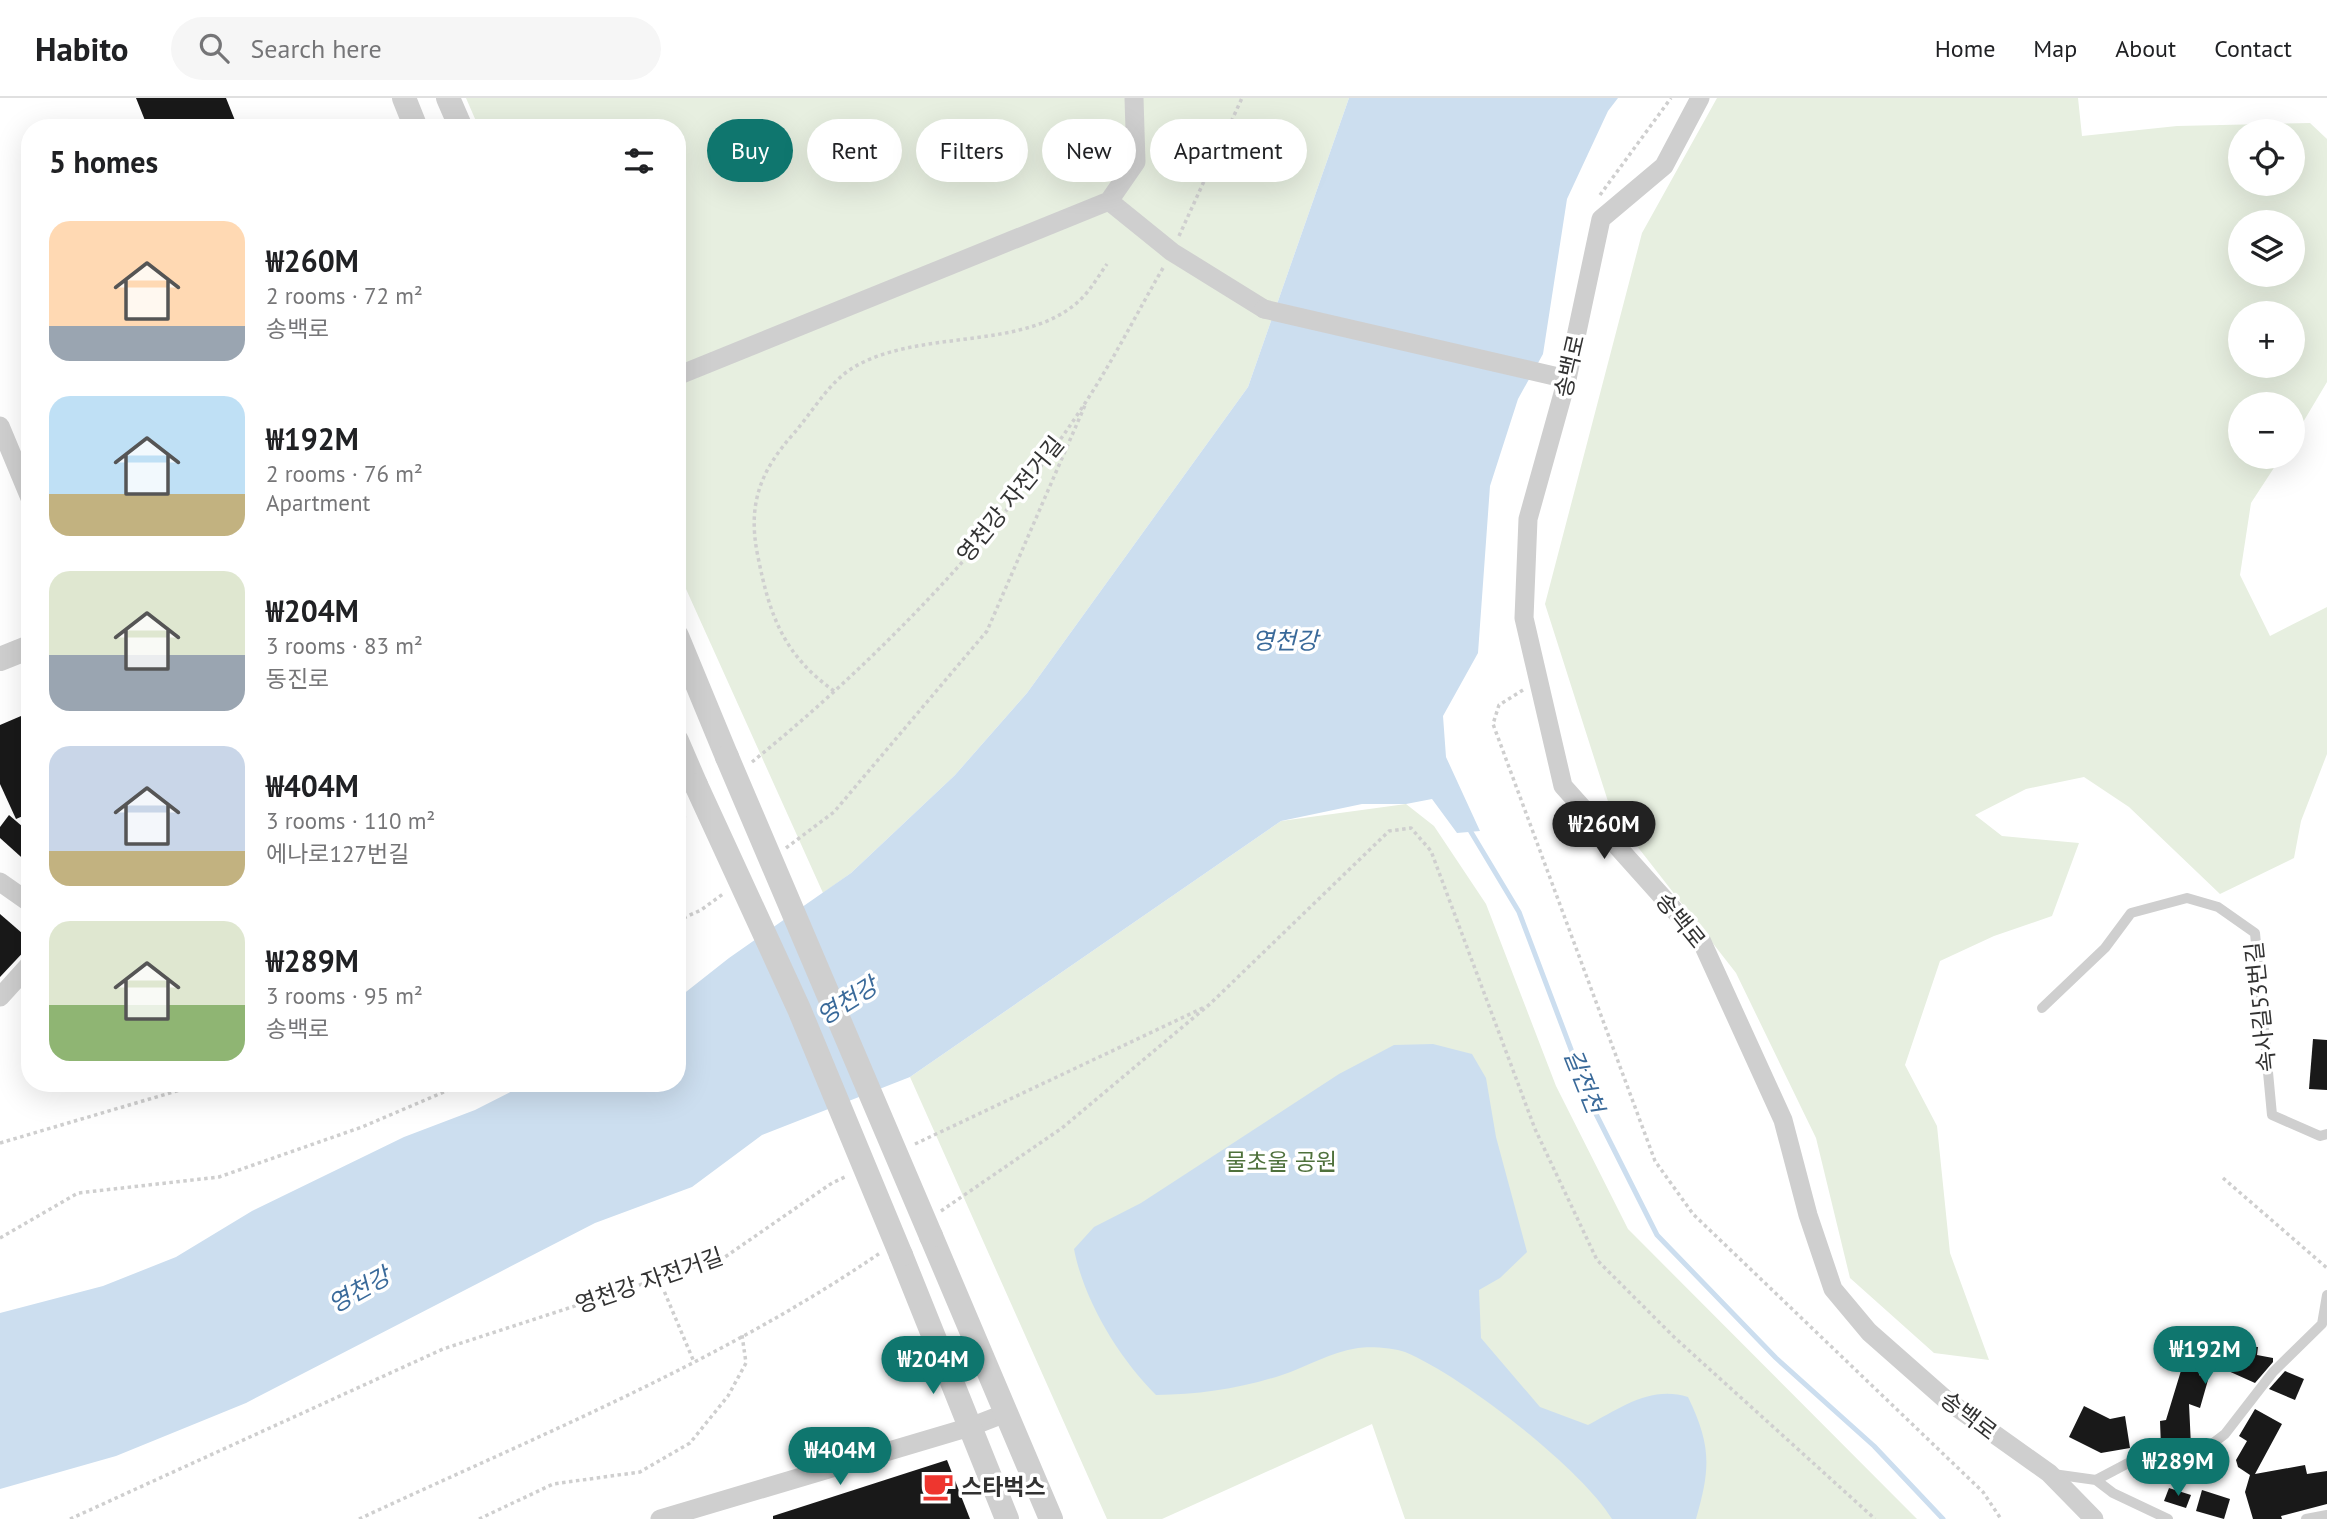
<!DOCTYPE html>
<meta charset="utf-8">
<style>
body{margin:0;font-family:"PT Sans","Noto Sans KR",sans-serif;background:#f6f6f6;color:#202124;height:100vh;display:flex;flex-direction:column;font-size:26px;white-space:nowrap}
*{box-sizing:border-box;margin:0}
p{font-size:23px;color:#757577}
.icon{flex:none;width:38px;height:38px;fill:none;stroke:currentColor;stroke-width:2;stroke-linecap:round;stroke-linejoin:round}
.map{position:relative;flex:1;overflow:hidden}
.panel{position:absolute;left:21px;top:21px;width:665px;height:973px;display:flex;flex-direction:column;background:#fff;border-radius:28px;box-shadow:0 7px 28px #0002}
.panel>*{flex:none}
.hud{position:absolute;left:707px;top:21px;width:665px;height:63px;display:flex;gap:14px}
.controls{position:absolute;left:2228px;top:21px;display:grid;gap:14px}
.controls a{display:grid;place-items:center;width:77px;height:77px;border-radius:50%;background:#fff;box-shadow:0 7px 28px #0002;font-size:35px}
.price{position:absolute;translate:-50% -60px;padding:0 16px;border-radius:24px;background:#0f766e;color:#fff;font-size:23px;line-height:46px;filter:drop-shadow(0 2px 4px #0008)}
.price::after{content:'';position:absolute;left:50%;top:42px;width:21px;height:16px;margin-left:-10px;background:inherit;clip-path:polygon(0 0,100% 0,50% 100%)}
.price.current{background:#222;color:#fff}
ul{padding:0;list-style:none}
li{display:flex;align-items:center;gap:21px;height:175px;padding:0 28px}
li span{display:grid;place-items:center;flex:none;width:196px;height:140px;border-radius:21px;color:#555}
li>.icon{margin-inline-start:auto}
span .icon{width:84px;height:84px;fill:#fffc;stroke-width:1}
li b{font-size:30px}
h2{display:flex;justify-content:space-between;align-items:center;height:84px;padding:0 28px;font-size:30px}
.chip{padding:0 24px;border-radius:32px;background:#fff;box-shadow:0 7px 28px #0002;font-size:24px;line-height:63px}
.chip.current{background:#0f766e;color:#fff}
header{display:flex;align-items:center;gap:42px;box-sizing:border-box;height:98px;padding:0 35px;background:#fff;border-bottom:2px solid #e0e0e0}
header strong{font-size:33px}
nav{display:flex;gap:38px;margin-inline-start:auto;font-size:24px}
.search{width:490px;height:63px;background:#f6f6f6;display:flex;align-items:center;gap:18px;box-sizing:border-box;padding:0 24px;border-radius:38px;color:#757577;font-size:26px}
.map>svg:first-child{display:block}
.green{fill:#e7efe0;fill-rule:evenodd}
.water{fill:#ccdeef}
.lines{fill:none;stroke-linecap:round;stroke-linejoin:round}
.stream{stroke:#ccdeef;stroke-width:5}
.building{fill:#191919}
.path{stroke:#cfcfcf;stroke-width:3.5;stroke-dasharray:3.5 3.5;stroke-linecap:butt}
.service{stroke:#cfcfcf;stroke-width:10}
.minor{stroke:#cfcfcf;stroke-width:19}
.tertiary{stroke:#cfcfcf;stroke-width:24}
.minor-bridge{stroke:#cfcfcf;stroke-width:19}
.tertiary-bridge{stroke:#cfcfcf;stroke-width:24}
.labels{text-anchor:middle;dominant-baseline:central;stroke-width:7;stroke-linejoin:round;paint-order:stroke}
.street-label{font-size:23px;fill:#323232;stroke:#fff}
.park-label{font-size:23px;fill:#4f713c;stroke:#fff}
.poi-label{font-size:23px;font-weight:bold;fill:#323232;stroke:#fff;text-anchor:start}
.water-label{font-size:24px;font-style:italic;fill:#3a6a9a;stroke:#fff}
</style>
<header>
<strong>Habito</strong>
<div class="search"><svg class="icon" aria-label="search" viewBox="0 0 24 24"><circle cx="10" cy="10" r="6"/><path d="M15 15l6 6"/></svg>Search here</div>
<nav><a>Home</a><a>Map</a><a>About</a><a>Contact</a></nav>
</header>
<div class="map">
<svg width="2327" height="1421" viewBox="0 0 2327 1421">
<rect width="100%" height="100%" fill="#fff"/>
<g class="green">
<path d="M466,0H1349L1248,289L1027,595L955,677L851,775L823,795L677,471V30H479Z"/>
<path d="M1717,0H2078L2082,38L2177,28L2310,25L2327,41V284L2293,341L2292,306H2240V359H2281L2251,405L2240,477L2270,538L2327,509V656L2301,723L2294,760L2220,796L2129,709L2084,679L2026,691L1975,717L2002,738L2079,745L2052,818L1994,838L1940,863L1905,967L1937,1028L1950,1155L1989,1262L1934,1255L1850,1180L1816,1040L1736,875L1612,716L1545,506L1642,135ZM2240,33H2292V86H2240ZM2240,124H2292V177H2240ZM2240,215H2292V268H2240Z"/>
<path d="M1406,706L1434,728L1486,806L1556,988L1628,1131L1917,1421H1405L1372,1326L1162,1421H1107L910,979L1281,723Z"/>
</g>
<g class="water">
<path d="M1349,0H1618L1608,13L1567,101L1543,256L1518,301L1490,388L1478,555L1443,618L1446,659L1480,733L1457,735L1432,701L1406,706H1362L1281,723L910,979L762,1037L692,1089L595,1125L246,1305L116,1358L0,1391V1215L103,1188L176,1159L252,1113L404,1039L475,1012L528,985H677V901L729,860L851,775L955,677L1027,595L1248,289Z"/>
<path d="M1433,946L1472,956L1486,980L1496,1039L1527,1154L1500,1180L1479,1192L1481,1240L1540,1309L1588,1327C1620,1310 1651,1287 1688,1299C1711,1347 1711,1369 1696,1421H1612C1581,1370 1461,1277 1405,1254C1394,1250 1370,1248 1358,1250C1330,1254 1309,1268 1282,1277C1242,1290 1199,1297 1156,1297C1119,1260 1084,1203 1074,1151L1094,1129L1141,1105L1339,976L1394,947Z"/>
</g>
<g class="lines">
<path class="stream" d="M1468,729L1519,814L1594,1012L1657,1137L1776,1260L1874,1348L1943,1421"/>
</g>
<g class="building">
<path d="M136,0H226L238,30H148Z"/>
<path d="M21,618L30,639V715L16,721L0,686V627Z"/>
<path d="M9,717L30,735V767L0,740V729Z"/>
<path d="M0,816L30,842V847L0,879Z"/>
<path d="M2313,941L2327,942V992L2309,991Z"/>
<path d="M2190,1243L2237,1257V1248L2258,1249L2257,1257L2273,1260V1264L2255,1285L2206,1263L2199,1277L2208,1282L2200,1310L2189,1306L2191,1348L2161,1349L2160,1323L2166,1322Z"/>
<path d="M2285,1273L2304,1281L2295,1302L2269,1291Z"/>
<path d="M2084,1308L2110,1321L2125,1318L2130,1350L2101,1355L2069,1339Z"/>
<path d="M2255,1311L2282,1326L2255,1376L2305,1367L2307,1376L2327,1373V1406L2281,1418L2282,1421H2253L2245,1394L2250,1377L2238,1369L2236,1362L2247,1343L2239,1338Z"/>
<path d="M947,1362L970,1421H773V1418Z"/>
<path d="M2169,1390L2191,1397L2186,1410L2164,1403Z"/>
<path d="M2202,1392L2230,1401L2224,1421L2196,1413Z"/>
</g>
<g class="lines">
<g class="path">
<path d="M1600,97L1671,0"/>
<path d="M1179,138L1242,0"/>
<path d="M1523,592L1499,607L1493,626L1655,1063L1693,1116L1983,1394L2001,1421"/>
<path d="M834,593C784,557 770,519 758,459C747,406 760,373 795,334C812,314 829,285 851,271C917,229 1028,255 1082,200C1092,190 1099,177 1107,166"/>
<path d="M26,597L30,607"/>
<path d="M752,664C876,564 1003,433 1089,299C1116,257 1138,213 1163,170"/>
<path d="M677,724L686,717"/>
<path d="M786,750L834,714L987,533L1086,305"/>
<path d="M677,823L701,812L723,796"/>
<path d="M0,1045L204,985"/>
<path d="M915,1046L1205,909"/>
<path d="M2223,1080L2327,1170"/>
<path d="M941,1113L1062,1030L1210,906L1389,733L1411,730L1431,753L1535,1031L1597,1162L1674,1239L1875,1421"/>
<path d="M0,1140L78,1095L219,1079L362,1029L465,985"/>
<path d="M659,1181L694,1264"/>
<path d="M70,1421L443,1251L725,1159L832,1085L847,1078"/>
<path d="M359,1421C535,1339 719,1265 880,1155"/>
<path d="M479,1421L553,1386L640,1374L690,1345L728,1298L746,1265L742,1237"/>
</g>
<g class="service">
<path d="M2042,910L2105,850L2131,815L2187,800L2218,809L2255,835L2272,1017L2320,1038L2327,1036"/>
<path d="M2053,1376L2096,1382L2113,1395L2168,1421"/>
<path d="M2096,1382L2132,1363L2191,1362L2225,1336L2273,1274L2322,1226L2327,1197"/>
<path d="M2306,1421L2327,1417"/>
</g>
<g class="minor">
<path d="M1700,0L1664,68L1601,121L1567,281L1528,421L1524,520L1563,688L1701,842L1783,1022L1808,1117L1833,1191L1869,1234L1945,1301L2049,1375L2094,1421"/>
<path d="M1109,103L1172,154L1264,211"/>
<path d="M677,278L1109,103L1136,64L1134,0"/>
<path d="M0,328L30,400"/>
<path d="M0,784L30,805"/>
<path d="M0,899L30,866"/>
<path d="M660,1421L970,1329L1006,1315"/>
</g>
<g class="tertiary">
<path d="M404,0L416,30"/>
<path d="M448,0L461,30"/>
<path d="M677,538L727,659"/>
<path d="M0,561L30,549"/>
<path d="M677,643L696,687"/>
<path d="M931,1138L1051,1421"/>
<path d="M901,1157L1007,1421"/>
</g>
<path class="minor-bridge" d="M1264,211L1567,281"/>
<g class="tertiary-bridge">
<path d="M727,659L931,1138"/>
<path d="M696,687L799,911L901,1157"/>
</g>
</g>
<defs>
<g id="cafe-bare" transform="scale(2.415)"><path d="M-5.5-4.5H6V0H3Q3 3.5 0 3.5H-2.5Q-5.5 3.5-5.5 0ZM3-3.2v2h1.7v-2ZM-6 4.5H4V6H-6Z" fill="#ee362f" stroke="#fff" stroke-width="2.5" paint-order="stroke"/></g>
</defs>
<g fill-rule="evenodd">
<use href="#cafe-bare" x="938" y="1388"/>
</g>
<g class="labels">
<g class="street-label">
<text transform="translate(1569 268) rotate(-77)">송백로</text>
<text transform="translate(1010 401) rotate(-51)">영천강 자전거길</text>
<text transform="translate(1681 822) rotate(51)">송백로</text>
<text transform="translate(2260 909) rotate(-96)">속사길53번길</text>
<text transform="translate(649 1182) rotate(-19)">영천강 자전거길</text>
<text transform="translate(1969 1317) rotate(37)">송백로</text>
</g>
<g class="park-label">
<text x="1281" y="1063">물초울 공원</text>
</g>
<g class="poi-label">
<text x="961" y="1388">스타벅스</text>
</g>
<g class="water-label">
<text x="1285" y="542">영천강</text>
<text transform="translate(847 903) rotate(-32)">영천강</text>
<text transform="translate(1584 983) rotate(68)">갈전천</text>
<text transform="translate(359 1192) rotate(-29)">영천강</text>
</g>
</g>
</svg>
<div class="controls">
<a><svg class="icon" aria-label="locate" viewBox="0 0 24 24"><circle cx="12" cy="12" r="6"/><path d="M12 2v4M12 18v4M2 12h4M18 12h4"/></svg></a>
<a><svg class="icon" aria-label="layers" viewBox="0 0 24 24"><path d="M12 4l9 5-9 5-9-5zM3 14l9 5 9-5"/></svg></a>
<a>+</a>
<a>−</a>
</div>
<b class="price current" style="left:1604px;top:763px">₩260M</b>
<b class="price" style="left:2205px;top:1288px">₩192M</b>
<b class="price" style="left:933px;top:1298px">₩204M</b>
<b class="price" style="left:840px;top:1389px">₩404M</b>
<b class="price" style="left:2178px;top:1400px">₩289M</b>
<div class="hud">
<a class="chip current">Buy</a>
<a class="chip">Rent</a>
<a class="chip">Filters</a>
<a class="chip">New</a>
<a class="chip">Apartment</a>
</div>
<section class="panel">
<h2>5 homes<svg class="icon" aria-label="filters" viewBox="0 0 24 24"><path d="M4 7h16M4 17h16"/><circle cx="9" cy="7" r="2"/><circle cx="15" cy="17" r="2"/></svg></h2>
<ul>
<li><span style="background:linear-gradient(#ffd9b3 75%,#9aa5b1 0)"><svg class="icon" aria-label="home" viewBox="0 0 24 24"><path d="M3 11l9-7 9 7M6 9v11h12V9"/></svg></span><div><b>₩260M</b><p>2 rooms · 72 m²</p><p>송백로</p></div></li>
<li><span style="background:linear-gradient(#bfe0f5 70%,#c2b280 0)"><svg class="icon" aria-label="home" viewBox="0 0 24 24"><path d="M3 11l9-7 9 7M6 9v11h12V9"/></svg></span><div><b>₩192M</b><p>2 rooms · 76 m²</p><p>Apartment</p></div></li>
<li><span style="background:linear-gradient(#dfe7d0 60%,#9aa5b1 0)"><svg class="icon" aria-label="home" viewBox="0 0 24 24"><path d="M3 11l9-7 9 7M6 9v11h12V9"/></svg></span><div><b>₩204M</b><p>3 rooms · 83 m²</p><p>동진로</p></div></li>
<li><span style="background:linear-gradient(#c9d6e8 75%,#c2b280 0)"><svg class="icon" aria-label="home" viewBox="0 0 24 24"><path d="M3 11l9-7 9 7M6 9v11h12V9"/></svg></span><div><b>₩404M</b><p>3 rooms · 110 m²</p><p>에나로127번길</p></div></li>
<li><span style="background:linear-gradient(#dfe7d0 60%,#8fb573 0)"><svg class="icon" aria-label="home" viewBox="0 0 24 24"><path d="M3 11l9-7 9 7M6 9v11h12V9"/></svg></span><div><b>₩289M</b><p>3 rooms · 95 m²</p><p>송백로</p></div></li>
</ul>
</section>
</div>
